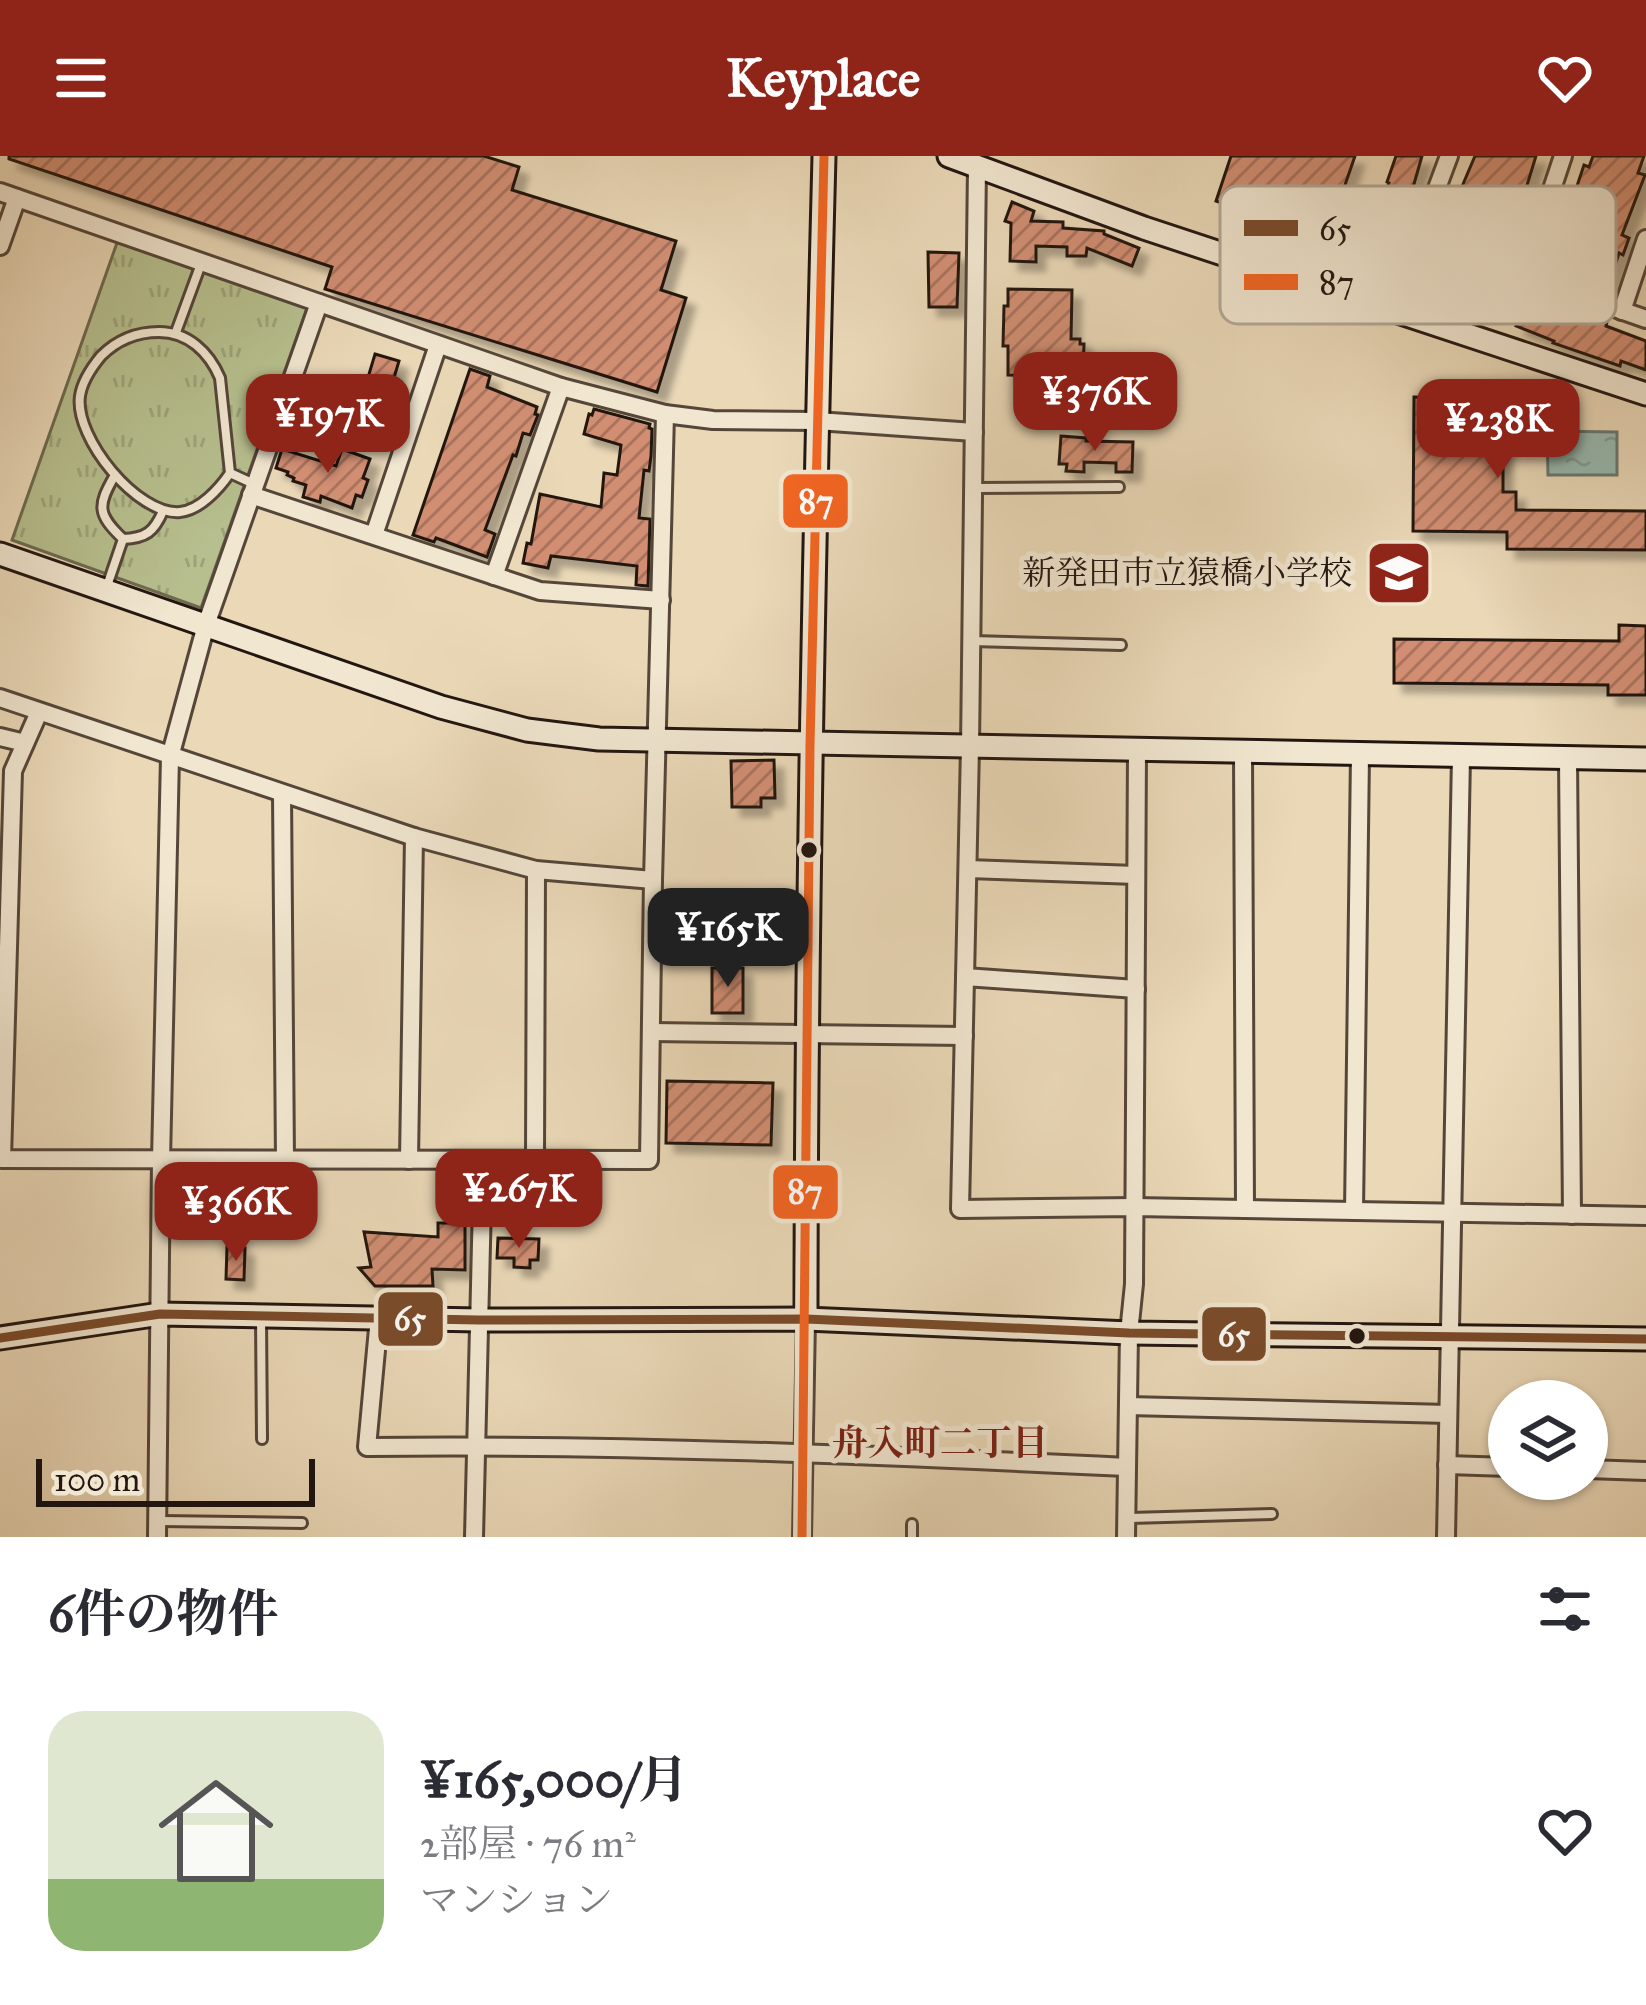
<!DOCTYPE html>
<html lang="ja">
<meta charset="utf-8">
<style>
body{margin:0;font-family:"IM FELL Great Primer","Noto Serif JP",serif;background:#f2f2f3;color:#2b2b33;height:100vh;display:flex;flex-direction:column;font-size:45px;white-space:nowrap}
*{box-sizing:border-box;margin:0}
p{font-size:39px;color:#7c7c81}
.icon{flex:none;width:66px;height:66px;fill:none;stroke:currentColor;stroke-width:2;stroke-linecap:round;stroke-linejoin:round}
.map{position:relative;height:1381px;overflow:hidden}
.details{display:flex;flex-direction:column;background:#fff;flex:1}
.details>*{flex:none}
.controls{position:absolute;left:1488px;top:1224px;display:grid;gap:24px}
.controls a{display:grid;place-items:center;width:120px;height:120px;border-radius:50%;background:#fff;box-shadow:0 3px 9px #0004;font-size:60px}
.scale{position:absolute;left:36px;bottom:30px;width:279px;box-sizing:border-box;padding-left:12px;border:6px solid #231611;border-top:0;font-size:33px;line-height:42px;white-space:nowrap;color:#231611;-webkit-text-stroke:9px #f1e6d0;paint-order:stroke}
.price{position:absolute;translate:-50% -102px;padding:0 27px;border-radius:24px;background:#8f2418;color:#fff;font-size:39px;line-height:78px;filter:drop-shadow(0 3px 6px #0008)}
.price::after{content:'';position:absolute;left:50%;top:72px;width:36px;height:27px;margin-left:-18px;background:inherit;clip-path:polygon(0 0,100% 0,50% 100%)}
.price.selected{background:#222;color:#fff}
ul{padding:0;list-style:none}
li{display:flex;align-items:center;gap:36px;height:300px;padding:0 48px}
li span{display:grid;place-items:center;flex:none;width:336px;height:240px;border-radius:36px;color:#555}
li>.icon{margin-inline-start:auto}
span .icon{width:144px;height:144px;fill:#fffc;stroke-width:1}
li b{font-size:51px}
h2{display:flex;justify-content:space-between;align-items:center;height:144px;padding:0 48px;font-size:51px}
header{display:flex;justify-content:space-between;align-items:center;height:156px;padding:0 48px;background:#8f2418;color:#fff;font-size:54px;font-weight:800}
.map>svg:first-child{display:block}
.grass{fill:url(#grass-tufts);stroke:#6d6a50;stroke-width:3}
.water{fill:url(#water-ripples);stroke:#697870;stroke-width:3}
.building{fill:url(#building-hatch);stroke:#231611;stroke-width:3;filter:url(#shadow)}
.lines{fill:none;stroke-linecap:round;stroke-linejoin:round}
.lane-casing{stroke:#55463a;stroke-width:14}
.street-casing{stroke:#55463a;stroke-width:22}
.secondary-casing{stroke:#231611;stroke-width:27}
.lane{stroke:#f1e6d0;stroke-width:8}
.street{stroke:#f1e6d0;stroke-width:16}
.secondary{stroke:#f1e6d0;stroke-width:21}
.bus-1-casing{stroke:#f1e6d0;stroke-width:18}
.bus-2-casing{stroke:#f1e6d0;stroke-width:18}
.bus-1{stroke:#7a4b2a;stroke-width:9}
.bus-2{stroke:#f26522;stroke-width:9}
.bus-dot{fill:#231611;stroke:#f1e6d0;stroke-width:4.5}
.labels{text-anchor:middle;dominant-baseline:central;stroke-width:10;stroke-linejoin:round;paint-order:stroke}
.poi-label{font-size:33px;fill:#231611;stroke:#f1e6d0;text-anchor:end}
.neighbourhood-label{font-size:36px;font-weight:bold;fill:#7a1f14;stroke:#f1e6d0}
.key{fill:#f1e6d0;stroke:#b3a897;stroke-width:3}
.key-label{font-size:33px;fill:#231611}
.line-badge{stroke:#f1e6d0;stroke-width:4.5}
.badge-label{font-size:33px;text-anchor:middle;font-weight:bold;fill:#fff}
</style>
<header><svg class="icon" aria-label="menu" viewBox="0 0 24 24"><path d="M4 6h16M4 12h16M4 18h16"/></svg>Keyplace<svg class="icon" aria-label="heart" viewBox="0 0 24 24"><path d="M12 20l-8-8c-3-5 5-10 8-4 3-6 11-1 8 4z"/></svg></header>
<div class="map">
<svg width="1646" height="1381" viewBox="0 0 1646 1381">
<defs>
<pattern id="grass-tufts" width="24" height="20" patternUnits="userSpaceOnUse" patternTransform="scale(3)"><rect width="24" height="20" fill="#b7bf8e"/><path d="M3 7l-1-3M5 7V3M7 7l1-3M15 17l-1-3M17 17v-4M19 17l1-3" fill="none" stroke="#9da379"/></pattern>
<pattern id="water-ripples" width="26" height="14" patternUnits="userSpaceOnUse" patternTransform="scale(3)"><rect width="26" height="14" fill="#98b9b0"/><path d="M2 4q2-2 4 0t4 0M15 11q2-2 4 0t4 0" fill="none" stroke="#839e96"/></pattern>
<pattern id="building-hatch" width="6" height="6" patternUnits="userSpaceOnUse" patternTransform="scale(3)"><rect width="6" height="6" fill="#d18e73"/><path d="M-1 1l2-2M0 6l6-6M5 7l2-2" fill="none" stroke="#a9735d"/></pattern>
<filter id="shadow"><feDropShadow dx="9" dy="9" stdDeviation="3" flood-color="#0004"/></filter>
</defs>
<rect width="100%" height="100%" fill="#ead8b7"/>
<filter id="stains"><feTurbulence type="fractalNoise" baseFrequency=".00167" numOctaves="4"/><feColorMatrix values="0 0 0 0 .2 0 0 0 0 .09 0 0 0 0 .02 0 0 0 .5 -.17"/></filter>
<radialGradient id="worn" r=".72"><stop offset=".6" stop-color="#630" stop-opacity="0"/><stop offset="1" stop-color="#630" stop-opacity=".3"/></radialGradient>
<path class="grass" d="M118,84L307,152L201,452L12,384Z"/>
<path class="water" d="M1547,275L1617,276V319H1548Z"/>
<g class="building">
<path d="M9,0H484L519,11L512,34L676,85L661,134L686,142L657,236L325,133L332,111L9,3Z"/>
<path d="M1231,0H1355L1326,84L1216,45Z"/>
<path d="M1396,0H1422L1412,35L1409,34L1400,61L1397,75L1400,76L1394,93L1403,96L1401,102L1421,109L1419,113L1467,132L1461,149L1421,135L1419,139L1398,131L1401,123L1370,112L1371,109L1361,105L1369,81L1367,80L1389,27L1387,26Z"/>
<path d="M1475,0H1536L1524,39L1535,43L1518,94L1505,90L1503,96L1453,80L1463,49L1458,48L1461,40H1458Z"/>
<path d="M1593,0H1644L1638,17L1645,19L1622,79L1629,82L1623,99L1619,97L1608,132L1540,111L1549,83L1551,84L1562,58L1567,60L1584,9L1589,11Z"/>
<path d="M1012,46L1034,55L1031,65L1063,66V72L1104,75V78L1139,92L1132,110L1087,92L1086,100H1067V91L1036,90V106L1010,105L1011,67L1005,65Z"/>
<path d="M928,96L959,97L957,151H929Z"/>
<path d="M1008,133L1072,134L1071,183H1080V188H1084L1083,221L1008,219V190H1003L1004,150H1008Z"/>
<path d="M1542,146L1607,166L1606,170L1646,185V214L1621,205L1620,210L1553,187L1554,185L1516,170L1524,147L1539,152Z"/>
<path d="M375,198L399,205L382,262L358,255Z"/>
<path d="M470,213L490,220L487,231L537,251L535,258L538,259L530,279L523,277L516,300L513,299L485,374L495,378L487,401L436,382L434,386L413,379Z"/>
<path d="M1414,241L1566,245V262H1503V336H1516V354L1646,355V394L1507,393V376L1413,375Z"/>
<path d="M307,242L351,257L344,278L299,263Z"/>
<path d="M594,253L650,268L649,272L652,273L651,300L649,315L644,314L639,362L650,363L648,430L636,429L637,410L551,400L548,412L523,407L527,387L531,388L540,338L601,351L604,317L617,319L621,289L584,278L589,258L592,259Z"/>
<path d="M1061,280L1086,282V285L1133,286L1132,316H1116V307L1084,306V316L1066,315L1067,308H1059Z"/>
<path d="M282,293L336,310L342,293L370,303L363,322L368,324L362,341L356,339L352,352L321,340L320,346L303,341L306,329L293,325L294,322L287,319L288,316L276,312Z"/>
<path d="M1619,469L1646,470V539H1608V529L1394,527V483L1619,485Z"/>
<path d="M774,604L775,642H761V651H732L731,605Z"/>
<rect x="712" y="812" width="31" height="45"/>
<path d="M667,925L773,927L771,989L666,987Z"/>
<path d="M438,1067H465V1114L432,1113L433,1130H375L359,1112L371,1111L364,1076L438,1081Z"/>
<path d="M498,1082L539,1083L538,1104H530V1112L514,1111V1102H497Z"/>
<path d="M227,1091L245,1092L244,1124L226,1123Z"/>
</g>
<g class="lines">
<g class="lane-casing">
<g id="lane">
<path d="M176,176L201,108"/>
<path d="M230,317C219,333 200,354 180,356C138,360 74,282 80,240C82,226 92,211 101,200C117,184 136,176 159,176C188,176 209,196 220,222L230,317L254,328"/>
<path d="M115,319C97,350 97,358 123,383C146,382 154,376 163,355"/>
<path d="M976,332L1119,331"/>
<path d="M106,433L123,383"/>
<path d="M972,485L1121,489"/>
<path d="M261,1162L262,1283"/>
<path d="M1130,1362L1272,1358"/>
<path d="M160,1365L302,1367"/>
<path d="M912,1381V1368"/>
</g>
</g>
<g class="street-casing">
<g id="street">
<path d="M1449,0L1418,83L1646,163"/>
<path d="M977,10L970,591L960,1053L1135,1051L1646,1060"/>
<path d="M0,36L561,231L665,258L713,264L817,265L974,276"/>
<path d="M0,90L17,42"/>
<path d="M1523,120L1563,0"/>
<path d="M1622,155L1646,83"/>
<path d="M251,339L540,435L661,444"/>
<path d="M374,379L438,189"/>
<path d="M494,420L561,231"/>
<path d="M0,542L414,681L536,714L653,724"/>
<path d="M39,556L13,615L2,1003L649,1004L653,724L665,258"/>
<path d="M0,581L25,587"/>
<path d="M1243,597L1245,1053"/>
<path d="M1568,602L1572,1059"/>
<path d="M282,638L285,1004"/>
<path d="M968,713L1136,719"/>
<path d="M965,821L1136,833"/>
<path d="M651,876L964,880"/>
<path d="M409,1004L414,681"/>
<path d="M535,1004L536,714"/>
<path d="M1354,1055L1360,599"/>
<path d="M379,1162L367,1291C621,1288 874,1299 1127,1311"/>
<path d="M1128,1250L1448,1258"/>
<path d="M1447,1309L1509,1311"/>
<path d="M1587,1313L1646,1315"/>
<path d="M157,1381L161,1004L170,601L206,469L319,147"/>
<path d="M474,1381L483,1004"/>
<path d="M802,1381L806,1163"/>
<path d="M1126,1381L1129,1177L1134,1128L1137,595"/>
<path d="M1446,1381L1461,601"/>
</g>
</g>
<g class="secondary-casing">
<g id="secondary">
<path d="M949,0L1144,72L1646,238"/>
<path d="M0,398L441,551L527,574L599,583L1646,603"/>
<path d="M806,1163C806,775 814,388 824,0"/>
<path d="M0,1182L160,1158L479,1164L806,1163L1129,1177L1646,1183"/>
</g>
</g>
<use href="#lane" class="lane"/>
<use href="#street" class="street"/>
<use href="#secondary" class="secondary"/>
<g class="bus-1-casing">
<path id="bus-1" d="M0,1182L160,1158L479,1164L806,1163L1129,1177L1646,1183"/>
</g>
<g class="bus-2-casing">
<path id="bus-2" d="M802,1381L810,589L824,0"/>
</g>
<use href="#bus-1" class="bus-1"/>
<use href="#bus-2" class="bus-2"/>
</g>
<defs>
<g id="school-square" transform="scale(3.45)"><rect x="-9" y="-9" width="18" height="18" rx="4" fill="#8f2418" stroke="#f1e6d0"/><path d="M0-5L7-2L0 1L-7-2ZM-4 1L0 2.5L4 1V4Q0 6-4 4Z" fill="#fff"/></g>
</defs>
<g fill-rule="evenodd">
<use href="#school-square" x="1399" y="417"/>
</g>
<g class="bus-dot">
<circle cx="809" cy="694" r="10"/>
<circle cx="1357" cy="1180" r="10"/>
</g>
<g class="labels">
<g class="poi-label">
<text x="1352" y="417">新発田市立猿橋小学校</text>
</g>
<g class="neighbourhood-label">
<text x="940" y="1287">舟入町二丁目</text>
</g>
</g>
<rect x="1220" y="30" width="396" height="138" rx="18" class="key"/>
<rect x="1244" y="64" width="54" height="16" fill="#7a4b2a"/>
<rect x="1244" y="118" width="54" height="16" fill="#f26522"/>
<g class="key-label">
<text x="1319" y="84">65</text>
<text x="1319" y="138">87</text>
</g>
<g class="line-badge">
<rect x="781" y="316" width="69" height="58" rx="12" fill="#f26522"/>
<rect x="771" y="1007" width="69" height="58" rx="12" fill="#f26522"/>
<rect x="376" y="1134" width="69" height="58" rx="12" fill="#7a4b2a"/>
<rect x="1200" y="1149" width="68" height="58" rx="12" fill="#7a4b2a"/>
</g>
<g class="badge-label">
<text x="816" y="357">87</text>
<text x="805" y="1047">87</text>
<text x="410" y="1174">65</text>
<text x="1234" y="1190">65</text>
</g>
<rect width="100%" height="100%" filter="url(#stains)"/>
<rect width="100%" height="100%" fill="url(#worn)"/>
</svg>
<div class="controls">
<a><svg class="icon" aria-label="layers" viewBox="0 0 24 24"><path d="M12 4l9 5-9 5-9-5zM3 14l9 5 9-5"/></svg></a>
</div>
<div class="scale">100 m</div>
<b class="price" style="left:1095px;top:298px">¥376K</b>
<b class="price" style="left:328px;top:320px">¥197K</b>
<b class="price" style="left:1498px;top:325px">¥238K</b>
<b class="price selected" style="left:728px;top:834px">¥165K</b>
<b class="price" style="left:519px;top:1095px">¥267K</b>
<b class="price" style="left:236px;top:1108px">¥366K</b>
</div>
<section class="details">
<h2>6件の物件<svg class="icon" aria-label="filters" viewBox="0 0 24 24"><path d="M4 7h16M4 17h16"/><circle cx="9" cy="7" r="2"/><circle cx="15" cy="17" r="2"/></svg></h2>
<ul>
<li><span style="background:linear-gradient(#dfe7d0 70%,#8fb573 0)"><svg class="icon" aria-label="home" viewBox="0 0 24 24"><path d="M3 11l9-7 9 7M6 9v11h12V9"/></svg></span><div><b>¥165,000/月</b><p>2部屋 · 76 m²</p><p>マンション</p></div><svg class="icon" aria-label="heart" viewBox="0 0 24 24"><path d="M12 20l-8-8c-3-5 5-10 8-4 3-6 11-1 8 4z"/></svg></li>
</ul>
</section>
